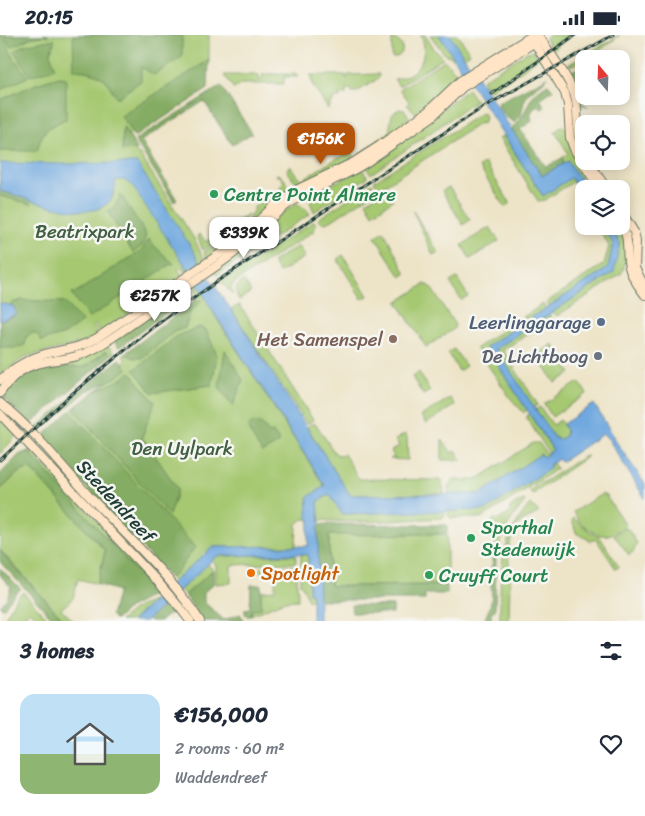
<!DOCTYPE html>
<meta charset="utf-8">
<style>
body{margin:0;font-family:Sriracha,sans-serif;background:#f6f6f7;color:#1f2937;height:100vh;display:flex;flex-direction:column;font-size:19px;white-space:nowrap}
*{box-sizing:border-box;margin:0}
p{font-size:16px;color:#747a83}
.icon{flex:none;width:28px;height:28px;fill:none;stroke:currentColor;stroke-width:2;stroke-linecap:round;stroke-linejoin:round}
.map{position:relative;height:586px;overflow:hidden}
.sheet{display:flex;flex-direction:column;background:#fff;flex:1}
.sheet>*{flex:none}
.needle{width:32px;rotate:341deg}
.controls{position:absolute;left:575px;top:15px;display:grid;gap:10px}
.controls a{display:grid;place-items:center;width:55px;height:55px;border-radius:10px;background:#fff;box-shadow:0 2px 12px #0003;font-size:25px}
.price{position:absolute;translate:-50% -42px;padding:0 11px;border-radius:10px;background:#fff;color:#222;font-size:16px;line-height:32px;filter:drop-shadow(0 1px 2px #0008)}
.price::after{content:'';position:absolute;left:50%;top:30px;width:15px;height:11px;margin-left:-8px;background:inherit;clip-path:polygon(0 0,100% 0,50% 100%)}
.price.on{background:#b45309;color:#fff}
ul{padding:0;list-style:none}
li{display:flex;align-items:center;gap:15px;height:125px;padding:0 20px}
li span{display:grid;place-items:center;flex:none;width:140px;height:100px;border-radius:15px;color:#555}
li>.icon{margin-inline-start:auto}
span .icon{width:60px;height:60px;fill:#fffc;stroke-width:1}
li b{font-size:21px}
h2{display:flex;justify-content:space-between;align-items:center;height:60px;padding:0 20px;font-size:21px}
.status{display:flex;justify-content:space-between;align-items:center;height:35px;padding:0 25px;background:#fff;direction:ltr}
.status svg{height:14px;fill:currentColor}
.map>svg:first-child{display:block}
.green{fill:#a6c871;stroke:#628252}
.forest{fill:#84ac63;stroke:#52744c}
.water{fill:#70a8df;stroke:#48728a}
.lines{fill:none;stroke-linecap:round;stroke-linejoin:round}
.secondary-casing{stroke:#677767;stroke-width:10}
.secondary{stroke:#ffe4c6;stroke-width:8}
.rail-casing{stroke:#1f3d34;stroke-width:3}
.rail{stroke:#f6f6f2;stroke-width:1;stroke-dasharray:4;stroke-linecap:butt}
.leisure-dot{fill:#2e9e5b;stroke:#f6f6f2;stroke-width:2}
.service-dot{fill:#5c6f8a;stroke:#f6f6f2;stroke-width:2}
.education-dot{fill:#8d6e63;stroke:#f6f6f2;stroke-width:2}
.worship-dot{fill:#6b7280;stroke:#f6f6f2;stroke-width:2}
.food-dot{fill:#e8710a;stroke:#f6f6f2;stroke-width:2}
.labels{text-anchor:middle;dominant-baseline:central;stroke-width:5;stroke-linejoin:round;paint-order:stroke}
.leisure-label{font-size:19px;fill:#27864d;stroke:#f6f6f2;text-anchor:start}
.park-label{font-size:19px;fill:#416043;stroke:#f6f6f2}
.service-label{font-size:19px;fill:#4e5e75;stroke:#f6f6f2;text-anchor:end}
.education-label{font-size:19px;fill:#785e54;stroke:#f6f6f2;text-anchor:end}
.worship-label{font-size:19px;fill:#5b616d;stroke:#f6f6f2;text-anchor:end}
.street-label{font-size:19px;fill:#1f3d34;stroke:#f6f6f2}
.food-label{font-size:19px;fill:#c56008;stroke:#f6f6f2;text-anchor:start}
</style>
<div class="status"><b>20:15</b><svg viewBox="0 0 49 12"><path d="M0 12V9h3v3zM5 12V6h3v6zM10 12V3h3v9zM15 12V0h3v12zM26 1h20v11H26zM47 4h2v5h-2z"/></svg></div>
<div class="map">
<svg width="645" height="586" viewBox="0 0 645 586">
<rect width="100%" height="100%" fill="#f6f6f2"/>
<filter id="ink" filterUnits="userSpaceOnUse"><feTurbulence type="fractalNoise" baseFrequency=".02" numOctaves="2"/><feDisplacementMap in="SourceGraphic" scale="10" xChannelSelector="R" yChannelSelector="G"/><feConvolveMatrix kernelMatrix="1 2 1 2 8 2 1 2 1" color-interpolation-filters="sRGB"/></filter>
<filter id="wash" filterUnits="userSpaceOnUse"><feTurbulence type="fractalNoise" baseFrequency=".0096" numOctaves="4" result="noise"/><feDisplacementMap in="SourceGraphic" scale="20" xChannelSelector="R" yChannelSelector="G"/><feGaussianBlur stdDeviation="1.12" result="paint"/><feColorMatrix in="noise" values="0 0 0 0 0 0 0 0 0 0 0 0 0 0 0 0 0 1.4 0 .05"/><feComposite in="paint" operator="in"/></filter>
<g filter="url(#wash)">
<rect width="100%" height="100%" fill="#ede3c6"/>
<g class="green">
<path d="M0,0H209V25L205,28V53L126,101L137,119L140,120L195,205L210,238L184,230L206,263L215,281L325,452L310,485L303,484L297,489L296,511L213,512L205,519L203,517L201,519L203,521L174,547L41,404L75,372L121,336L125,324L123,321L127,319L128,316L197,266V263L201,267L195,253L181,232L178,234L183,241L101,297L95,290L93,291L99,299L86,307L25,322L0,340Z"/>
<path d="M421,0H425L435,15L443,23L399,51L394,44C417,42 430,21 421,0Z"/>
<path d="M430,0H439L457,26L448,20L446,21Z"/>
<path d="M450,0H458L470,18L464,22Z"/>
<path d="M548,0H572L552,15L545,4Z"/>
<path d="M620,0C608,9 580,32 566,31Z"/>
<path d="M392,4C406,6 406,22 392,23Z"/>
<path d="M533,16L539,22L521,36L489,56L482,45L527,17Z"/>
<path d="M444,25L461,42L447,52L424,76L416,78L407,70L410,68L400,54Z"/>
<path d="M263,39H297L298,42H284V49H242L234,54L224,40H259V45H262Z"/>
<path d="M379,39V43L357,57H352L351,54H346V59H340V63H334L333,67H330V72L328,74L313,51L310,40H346V43H348V40Z"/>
<path d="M468,54L476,66L371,139L366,132Z"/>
<path d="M399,74L405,75C408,80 410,83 408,88L359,119L389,98L392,79Z"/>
<path d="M483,77L485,83L483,89L480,88L379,154L374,146Z"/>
<path d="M562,91L567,93L586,138L579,143L568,126L564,128L562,123L568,118L555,97Z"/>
<path d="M503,100L543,161L571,143L573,147L545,165L538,166L499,103Z"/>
<path d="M349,114L354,122L353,123L302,149L294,145L287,136L288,132H291L298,142L303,144L337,123H340Z"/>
<path d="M485,128L510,168L505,172L479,132Z"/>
<path d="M362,134L368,142L314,177L308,161Z"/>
<path d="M277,139C283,140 289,150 289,156L229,208L206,224L204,217L248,186L255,171L281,153V150L284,147L279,140L276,141Z"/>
<path d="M372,148L376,156L331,186L326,188L319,186L318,184Z"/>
<path d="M449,152L470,185L463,190L442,156Z"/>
<path d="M386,154L393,165L373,179L366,167Z"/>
<path d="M296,168L306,174L310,179L217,240L214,236L274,184Z"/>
<path d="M413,176L438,217L433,220Z"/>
<path d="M249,179L240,190L203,215L197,201L200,199L206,207Z"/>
<path d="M314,186L316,190L314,196L234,248L231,254L233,260L221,247Z"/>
<path d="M597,191H602L613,208L608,233L549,271L547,267L604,229L609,211Z"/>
<path d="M610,191H619C627,204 629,225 621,239L557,281L553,277L607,242L620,208Z"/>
<path d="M490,192L499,206L470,224L462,210Z"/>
<path d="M384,196L406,239L401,242L375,202Z"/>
<path d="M298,211L305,222L279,238L272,227Z"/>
<path d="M343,220L368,261L362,264L337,224Z"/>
<path d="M457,243L468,261L461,265L450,247Z"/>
<path d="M244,245L251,257L239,265C234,255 235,252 244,245Z"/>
<path d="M425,249L430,251L455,290L454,294L426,312L397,267Z"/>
<path d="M543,269L546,273L486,312L527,375L524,378L511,364L476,313Z"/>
<path d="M240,270L313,385L307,389L231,274Z"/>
<path d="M549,279L552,284L503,315L538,370L533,372L496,313Z"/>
<path d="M553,309L571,338L555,348L537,320Z"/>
<path d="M107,310L114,318L111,320L106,316L85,332L5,363L31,389L29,391L4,363V356L25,335Z"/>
<path d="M454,314L466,331L459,336L448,318Z"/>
<path d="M419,337L430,356L423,360L412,342Z"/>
<path d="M579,347L587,359L552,382L544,369Z"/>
<path d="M450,363L455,370L426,389L421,381Z"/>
<path d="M540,372L553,390L560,385L566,395L564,403L558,404L552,401L535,375Z"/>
<path d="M529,379L553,415L549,418L526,382Z"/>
<path d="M0,383L17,400L0,419Z"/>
<path d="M311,389H316L334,417L338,420L344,419L359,444L441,445L444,454V459L350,460L307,392Z"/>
<path d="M405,399L407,402L408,425L390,424L394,422L391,416L399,411L395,405Z"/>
<path d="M442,404L452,418L456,416L462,425H442Z"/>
<path d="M36,408L171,550L166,553L32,411Z"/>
<path d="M533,408H539L547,419L543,422L541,419L480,459H449L448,454L452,445H476Z"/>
<path d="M30,414L159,553L155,557L28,416Z"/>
<path d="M588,421L533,459L529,456L583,422Z"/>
<path d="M553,428L557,434L482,483H451L448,480L449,475L551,433L549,431Z"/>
<path d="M30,433L105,516L97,549L78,544L73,563L61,574L74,586H65L0,515V455L18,438Z"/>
<path d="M330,459L343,479L444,475L445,480L442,483C402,485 360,489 319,485L318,481V467Z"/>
<path d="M602,459L606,461L626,491C620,494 614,499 608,500C594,503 579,487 573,477Z"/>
<path d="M523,465L525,466C517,476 510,485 505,497C500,506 499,520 492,527V515L496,514L495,491L492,490V486L495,483L497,486L511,477L509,473Z"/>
<path d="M530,469L539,477L517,490L508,514L510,543L509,586H500C500,539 498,507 530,469Z"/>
<path d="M574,483L591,498L600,502L619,532L616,534L596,504L591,506L576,498L572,485Z"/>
<path d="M625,493L628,494L637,508L634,516L629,520L614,500Z"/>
<path d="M329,499H447V550L330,551Z"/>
<path d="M301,519L308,520L309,549L312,565H308L305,556L300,548Z"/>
<path d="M296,520V528L231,530V548L216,549V530L212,525L217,521Z"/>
<path d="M208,529L213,535L185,560L180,555Z"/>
<path d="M296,531C296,543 298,553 298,565L284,566L251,580L252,575L261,572V556L275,555V536L260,537V533Z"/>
<path d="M23,557L50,586H40L30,576L18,586H3L16,563Z"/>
<path d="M153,566L132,586H120L137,572Z"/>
</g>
<g class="forest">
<path d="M0,0H3L13,22L28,42L0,55Z"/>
<path d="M5,0H48L30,3L11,12Z"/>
<path d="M73,0H182V22L154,40L141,32V46L117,63C113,59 112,53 108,49C100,37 87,36 74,35Z"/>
<path d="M54,4V9L50,18L55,33L30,41L14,16L24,10Z"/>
<path d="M209,25L208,54L134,102L121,81Z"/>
<path d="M584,30V36L573,44L584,63L583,69L588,71L580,70L566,39Z"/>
<path d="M59,42L66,43V84C46,93 43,95 37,116H0V65L36,49Z"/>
<path d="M548,42L527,60L524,67L521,80L515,88L505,81L498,71L499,67Z"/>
<path d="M548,49L553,55L540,64L545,72L541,74L539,71C532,73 529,79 532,86L520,94L546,132L562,123L564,128L542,141L511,94C531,79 522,63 548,49Z"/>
<path d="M221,51L252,98L232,110L204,66L141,106L177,165L174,167L135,105Z"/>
<path d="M123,92L138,115L122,116Z"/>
<path d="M0,156L32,165L31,169L0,161Z"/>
<path d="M121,160L146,199L143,210L133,218L108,177L115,171Z"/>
<path d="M149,204L152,209L174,229H171L89,283L71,259L78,256L142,215Z"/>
<path d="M189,252L193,257L124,309L119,312L113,305Z"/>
<path d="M196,264L199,269L191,276L185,293L174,297L142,323H135L125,319Z"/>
<path d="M21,265L64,267L82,287L65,299L42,306L37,299L32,298L26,302L25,310L15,313H0V285L15,281L13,271L10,269Z"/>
<path d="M199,292L206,295L217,320L212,350L152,358L134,335L177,301Z"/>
<path d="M225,315L243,345L233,371L219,352Z"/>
<path d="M106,316L111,320L31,389L5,363V357L19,343L36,334L46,332H85Z"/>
<path d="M120,324L127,334L115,343L87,356L37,399L33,396L79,356Z"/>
<path d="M130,337L155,367L142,402L178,454L169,480L73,374L95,356L120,345Z"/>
<path d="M70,376L195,512L178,536L170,543L41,403Z"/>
<path d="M252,387L261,388L269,398L273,397L280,407L262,418L248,394Z"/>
<path d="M28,416L155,557L148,563L129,573L116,585L111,580L118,556L97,549L105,516L101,511L30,433L18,438L0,455V439L19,420Z"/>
<path d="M326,489L447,490V499L329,500L330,551L447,550V559H425V565H319L318,493L320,490Z"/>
<path d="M0,515L5,522L65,586H55L0,527Z"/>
<path d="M496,522L495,575L491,577V586H485C485,580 489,576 490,571C495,555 485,536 496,522Z"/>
<path d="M0,533L21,554L16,557L3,574L0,570L6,565L11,552L0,540Z"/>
<path d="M213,535V549L204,557V567L224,585L240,579L243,583L242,586H202L185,560Z"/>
<path d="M251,550H261V573L252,575L251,580L249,582L245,579V574L250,573Z"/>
<path d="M170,564L178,574L177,581L171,578L160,586H150L148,584Z"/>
<path d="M351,570L393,571V578H352Z"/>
</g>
<g class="water">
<path d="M439,0H450L542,141L568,126L586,154H584V163L571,143L543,161Z"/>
<path d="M0,128L60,129L137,128L193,215L200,229L232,276L350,460L480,459L541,419L543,422L553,415L486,312L608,233L613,208L602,191H610L620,208L614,237L496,314L555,404H561L566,400V395L563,389L594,369L613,400V402L645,449V464L609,405L603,399L561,427L559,424L549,430L551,433L486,475L342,479L329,459L318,467L320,490L318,493L319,586H312V559L309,558L308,520L301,519L217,521L146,586H132L156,564L160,558L213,512L308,511V493L310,485L307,481L308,462L325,451L209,270L202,256L131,149L124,145H116C115,152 114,161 109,167C87,190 27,162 0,156Z"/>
<path d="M0,268L13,271L17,279L0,285Z"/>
</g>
</g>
<g filter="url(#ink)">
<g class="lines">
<g class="secondary-casing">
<g id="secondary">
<path d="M538,0C549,17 569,42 575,61C580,80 574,100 584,119"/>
<path d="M532,4L565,58L568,70L570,103L574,114L600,154"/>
<path d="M588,126L607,154"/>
<path d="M621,176L634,197L636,206L635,233L645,252"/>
<path d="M621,189C631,205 625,215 629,232C631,242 639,252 645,260"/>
<path d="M0,345C14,332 29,323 48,318C66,314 81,313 97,303L234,209L278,167L298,154L354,127L379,111L428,76L460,46L533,0"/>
<path d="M0,358C29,314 60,334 96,313C119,299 140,283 162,268C186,251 211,236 234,218C253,203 267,184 287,170C312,152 342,144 367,127L432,82L463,52L540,4"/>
<path d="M0,368C33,394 60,429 88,460C125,499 171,541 200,586"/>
<path d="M0,379L158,547L181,574L190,586"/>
</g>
</g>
<use href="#secondary" class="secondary"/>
<g class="rail-casing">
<g id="rail">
<path d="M492,59L575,0"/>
<path d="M0,425L67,363L114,324L159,288L219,245L482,73L613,0"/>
</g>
</g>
<use href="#rail" class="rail"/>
</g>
</g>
<g class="leisure-dot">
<circle cx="214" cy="159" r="5"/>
<circle cx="471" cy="503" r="5"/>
<circle cx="429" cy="540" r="5"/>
</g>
<circle class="service-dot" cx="601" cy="287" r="5"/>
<circle class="education-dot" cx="393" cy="304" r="5"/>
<circle class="worship-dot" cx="598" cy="321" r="5"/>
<circle class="food-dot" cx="251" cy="538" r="5"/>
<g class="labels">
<g class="leisure-label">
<text x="224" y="159">Centre Point Almere</text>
<text x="481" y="492">Sporthal<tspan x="481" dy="22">Stedenwijk</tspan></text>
<text x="439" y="540">Cruyff Court</text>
</g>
<g class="park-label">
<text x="85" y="196">Beatrixpark</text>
<text x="182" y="413">Den Uylpark</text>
</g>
<g class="service-label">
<text x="591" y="287">Leerlinggarage</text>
</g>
<g class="education-label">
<text x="383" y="304">Het Samenspel</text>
</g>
<g class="worship-label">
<text x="588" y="321">De Lichtboog</text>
</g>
<g class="street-label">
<text transform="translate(116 466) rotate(47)">Stedendreef</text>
</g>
<g class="food-label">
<text x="261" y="538">Spotlight</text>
</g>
</g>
</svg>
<div class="controls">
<a><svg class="needle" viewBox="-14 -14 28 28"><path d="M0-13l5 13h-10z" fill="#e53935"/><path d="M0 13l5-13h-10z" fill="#747a83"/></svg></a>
<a><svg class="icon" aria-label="locate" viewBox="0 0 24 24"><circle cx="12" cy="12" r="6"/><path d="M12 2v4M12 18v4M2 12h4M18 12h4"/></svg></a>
<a><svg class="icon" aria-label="layers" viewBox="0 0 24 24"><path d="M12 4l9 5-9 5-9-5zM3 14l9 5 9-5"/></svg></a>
</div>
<b class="price on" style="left:321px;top:130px">€156K</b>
<b class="price" style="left:244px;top:224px">€339K</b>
<b class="price" style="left:155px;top:287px">€257K</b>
</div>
<section class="sheet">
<h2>3 homes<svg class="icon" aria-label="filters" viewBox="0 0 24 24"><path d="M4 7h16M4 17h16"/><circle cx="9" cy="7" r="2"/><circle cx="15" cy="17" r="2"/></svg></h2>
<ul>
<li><span style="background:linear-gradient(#bfe0f5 60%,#8fb573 0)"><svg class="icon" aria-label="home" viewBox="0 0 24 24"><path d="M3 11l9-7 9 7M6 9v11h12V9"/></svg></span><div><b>€156,000</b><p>2 rooms · 60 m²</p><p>Waddendreef</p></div><svg class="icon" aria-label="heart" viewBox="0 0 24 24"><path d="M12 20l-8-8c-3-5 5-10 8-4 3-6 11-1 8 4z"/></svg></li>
</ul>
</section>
